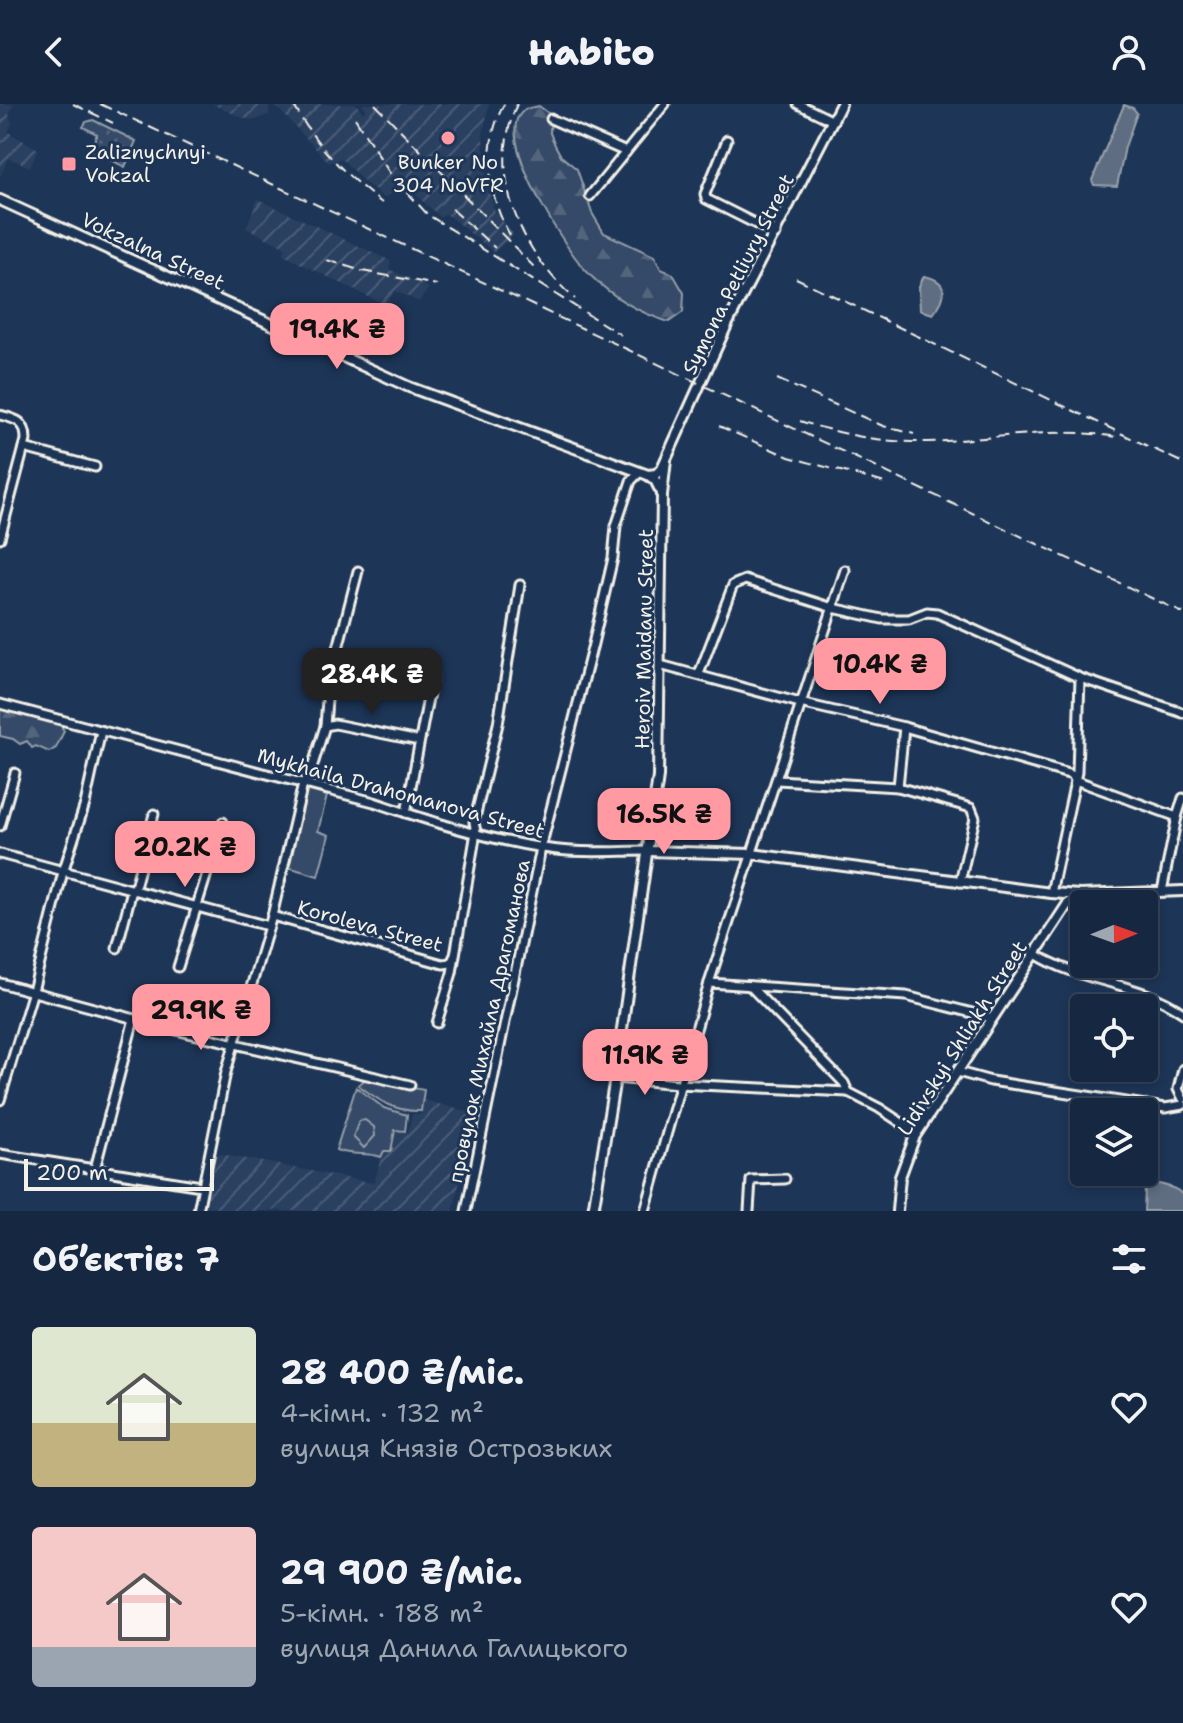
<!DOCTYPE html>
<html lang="uk">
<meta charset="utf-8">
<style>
body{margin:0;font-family:"Shantell Sans",sans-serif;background:#1f3048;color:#f1f3f6;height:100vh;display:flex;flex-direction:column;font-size:30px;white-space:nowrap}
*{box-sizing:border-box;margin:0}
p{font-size:26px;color:#9ea6b1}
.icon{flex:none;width:44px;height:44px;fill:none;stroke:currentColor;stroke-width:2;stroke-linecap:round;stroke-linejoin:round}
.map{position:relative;height:1107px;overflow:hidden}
.sheet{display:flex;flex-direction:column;background:#162841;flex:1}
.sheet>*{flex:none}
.needle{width:52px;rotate:89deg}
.fabs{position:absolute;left:1070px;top:786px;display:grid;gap:16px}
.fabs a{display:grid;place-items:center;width:88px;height:88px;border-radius:8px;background:#162841;box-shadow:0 4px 12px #0003,0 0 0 2px #35445a;font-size:40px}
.scale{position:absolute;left:24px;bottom:20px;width:190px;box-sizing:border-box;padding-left:8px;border:4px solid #f4f1e8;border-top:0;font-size:22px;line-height:28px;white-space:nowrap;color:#f4f1e8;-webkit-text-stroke:6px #1d3557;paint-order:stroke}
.price{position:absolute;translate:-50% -68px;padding:0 18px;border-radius:16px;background:#ff9aa2;color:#111;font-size:26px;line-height:52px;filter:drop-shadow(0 2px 4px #0008)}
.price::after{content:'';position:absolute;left:50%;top:48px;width:24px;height:18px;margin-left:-12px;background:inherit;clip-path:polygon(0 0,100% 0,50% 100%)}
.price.active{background:#222;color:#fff}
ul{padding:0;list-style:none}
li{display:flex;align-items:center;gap:24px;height:200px;padding:0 32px}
li span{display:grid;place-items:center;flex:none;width:224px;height:160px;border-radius:8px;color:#555}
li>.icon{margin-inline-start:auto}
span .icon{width:96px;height:96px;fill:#fffc;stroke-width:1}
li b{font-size:34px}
h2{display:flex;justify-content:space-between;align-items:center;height:96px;padding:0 32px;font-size:34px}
header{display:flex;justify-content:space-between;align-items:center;height:104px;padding:0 32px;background:#162841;font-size:36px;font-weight:800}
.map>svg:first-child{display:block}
.industrial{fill:url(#industrial-furrows)}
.green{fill:#354a67;stroke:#949ea8;stroke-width:2}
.forest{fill:url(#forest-firs);stroke:#949ea8;stroke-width:2}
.park{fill:url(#park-dots);stroke:#949ea8;stroke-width:2}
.water{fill:#5e6d82;stroke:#9aa2ab;stroke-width:2}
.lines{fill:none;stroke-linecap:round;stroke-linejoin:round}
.minor-casing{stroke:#f4f1e8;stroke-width:13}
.tertiary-casing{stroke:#f4f1e8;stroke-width:14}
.minor{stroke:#1d3557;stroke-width:7}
.tertiary{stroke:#1d3557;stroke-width:8}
.rail{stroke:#f4f1e8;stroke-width:2;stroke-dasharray:12 6;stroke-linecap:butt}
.poi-dot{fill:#ff9aa2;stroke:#1d3557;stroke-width:3}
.labels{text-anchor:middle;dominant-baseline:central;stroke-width:6;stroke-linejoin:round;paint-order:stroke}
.poi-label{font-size:20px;fill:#f4f1e8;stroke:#1d3557;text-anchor:start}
.street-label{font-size:20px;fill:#f4f1e8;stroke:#1d3557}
</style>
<header><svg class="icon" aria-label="back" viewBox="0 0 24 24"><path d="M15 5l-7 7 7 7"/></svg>Habito<svg class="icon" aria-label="person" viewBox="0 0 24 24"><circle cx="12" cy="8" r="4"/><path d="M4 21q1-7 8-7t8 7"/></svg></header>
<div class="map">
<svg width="1183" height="1107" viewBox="0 0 1183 1107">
<defs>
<pattern id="industrial-furrows" width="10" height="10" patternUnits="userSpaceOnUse" patternTransform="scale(2)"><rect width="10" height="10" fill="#2a4060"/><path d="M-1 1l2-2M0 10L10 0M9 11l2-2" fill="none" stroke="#4a5c77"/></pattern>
<pattern id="forest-firs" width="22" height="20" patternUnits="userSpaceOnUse" patternTransform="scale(2)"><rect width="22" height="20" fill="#354a67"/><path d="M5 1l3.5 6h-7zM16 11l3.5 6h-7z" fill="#53657d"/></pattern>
<pattern id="park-dots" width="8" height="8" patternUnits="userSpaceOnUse" patternTransform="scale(2)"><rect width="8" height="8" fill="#354a67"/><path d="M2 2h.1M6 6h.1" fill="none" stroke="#53657d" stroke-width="1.8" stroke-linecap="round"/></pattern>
</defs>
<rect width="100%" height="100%" fill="#1d3557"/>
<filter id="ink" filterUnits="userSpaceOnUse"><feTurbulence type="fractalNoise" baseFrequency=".0125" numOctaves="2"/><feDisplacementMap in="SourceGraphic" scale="16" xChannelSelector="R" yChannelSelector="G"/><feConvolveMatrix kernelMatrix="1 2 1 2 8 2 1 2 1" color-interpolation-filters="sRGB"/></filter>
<g filter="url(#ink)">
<g class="industrial">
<path d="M0,0H14L9,10L12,20L8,28L38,45L30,63L8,54L0,73Z"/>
<path d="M212,0H269V10L257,16L245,15Z"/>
<path d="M274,0H356L363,9L366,5L362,0H489L483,31L486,75L494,105L514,131L494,148L445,109L441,114L403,79L384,94L363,77L341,54L329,59Z"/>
<path d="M258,95L391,157L389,165L429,184L419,198L395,187L385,201L283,151L286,144L246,124Z"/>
<path d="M424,996L475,1010L453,1107H233L201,1101L210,1048L374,1079L383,1047H391L395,1025L408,1028L412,1010H421Z"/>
</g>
<g class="green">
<path d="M307,686L327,692L318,727L329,731L318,772L288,763Z"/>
<path d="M366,975L424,986L421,1007C394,1008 378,996 358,981Z"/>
<path d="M356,983L384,1004L407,1011L405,1027L395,1026L391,1047H384L381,1053C365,1047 355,1053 336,1046Z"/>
</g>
<g class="forest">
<path d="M539,2L551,11L550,29L555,41L561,52L577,65L592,109L604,129L654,152L661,165L673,170L684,189L683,208L669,218C639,209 614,194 591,172C566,148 505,50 517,15C519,11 522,8 525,5Z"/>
<path d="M0,604L60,620L64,627L56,644L49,648L36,642L32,644L27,637L20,640L13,635L0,632Z"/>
<path d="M365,1016L374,1023L375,1032L364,1044L353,1033L359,1017Z"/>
</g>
<path class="park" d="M93,16L136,37L125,63L90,46L97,30L83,23L86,18Z"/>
<g class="water">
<path d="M1124,1L1133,4L1137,9L1125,43L1117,82L1094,81L1092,76Z"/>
<path d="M924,172C949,177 948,192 933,210L920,206L919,182Z"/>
<path d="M1150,1079C1158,1079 1180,1084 1183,1092C1183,1097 1183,1102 1183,1107H1144L1145,1085Z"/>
</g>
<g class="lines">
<g class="minor-casing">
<g id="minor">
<path d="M798,0L833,17"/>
<path d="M551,15L626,48"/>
<path d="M727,36L705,90L706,95L776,130"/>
<path d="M590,92L665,0"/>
<path d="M0,311C16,315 26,317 26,336L0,434"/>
<path d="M24,344L95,363"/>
<path d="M396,557L428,568L432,573L406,709"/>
<path d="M660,561L800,599L904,623L1072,671L1075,676L1177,713L1183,694"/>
<path d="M699,570L733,481L745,476L833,504L882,515H909L927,508L937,509L1080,574L1183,609"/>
<path d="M0,600L374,698C429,717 486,735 543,744C578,750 613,747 648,747"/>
<path d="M325,622L335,620L419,637"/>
<path d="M777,676L898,683L971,704L975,714L960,778"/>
<path d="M898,683L904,623"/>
<path d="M0,722L15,669"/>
<path d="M0,750L268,822"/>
<path d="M134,787L154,710"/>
<path d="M1162,787L1177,713"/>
<path d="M1051,789L1077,668L1080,574"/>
<path d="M272,812L443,860L451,859L454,853"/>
<path d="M117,844L132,786"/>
<path d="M1034,849C1080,879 1138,877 1183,909"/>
<path d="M178,863L223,718"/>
<path d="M0,879L180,927L410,981"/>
<path d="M709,879L906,892L992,914"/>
<path d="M750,882L844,979L848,988L879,1004L917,1029"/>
<path d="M437,919L452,869L476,728L474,718L498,620L520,481"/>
<path d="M1183,965L1178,985L1183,995"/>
<path d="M958,968L991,977L1165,1004L1183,1001"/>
<path d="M615,974L678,980L848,988"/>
<path d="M0,996L33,887L63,768L85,700L101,627"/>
<path d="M0,1050L201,1082"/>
<path d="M95,1065L134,915"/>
<path d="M198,1107L226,968L272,812L303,680L312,664L325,622L328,583L358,467"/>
<path d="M466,1107L541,744L593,540L613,454L616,422L631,377L640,368"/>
<path d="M645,1107L709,879L845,466"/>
<path d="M749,1107L751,1076L785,1075"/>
</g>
</g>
<g class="tertiary-casing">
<g id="tertiary">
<path d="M0,96L409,283L648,371"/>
<path d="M660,386L655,376L648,371L656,370L662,364L726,223L841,0"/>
<path d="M648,747L752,750L1051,789L1080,791L1183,787"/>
<path d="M593,1107L615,974L658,673L662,391L666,356"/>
<path d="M897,1107L900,1073L915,1032L1067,801L1080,791"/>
</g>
</g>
<use href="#minor" class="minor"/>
<use href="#tertiary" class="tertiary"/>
<g class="rail">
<path d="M73,0L113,19"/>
<path d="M100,0L618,241L1183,509"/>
<path d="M293,0C316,42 344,70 382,99"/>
<path d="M375,0L534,163"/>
<path d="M504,0C482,41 487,92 510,131"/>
<path d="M517,0C486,71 520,147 575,195"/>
<path d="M355,14L389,68L428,111L621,231"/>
<path d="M452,105L495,144"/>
<path d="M327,156L362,167L437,181"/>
<path d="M796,174L1183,359"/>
<path d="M777,275L883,322L914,330"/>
<path d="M800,317C843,331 883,339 927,338C989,336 1055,322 1117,333"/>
<path d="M719,322L789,353L885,379"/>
</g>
</g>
</g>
<g class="poi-dot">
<circle cx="448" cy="34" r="8"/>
<rect x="61" y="52" width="16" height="16" rx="4"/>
</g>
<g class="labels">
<g class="poi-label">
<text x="85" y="48">Zaliznychnyi<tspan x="85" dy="23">Vokzal</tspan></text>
<text x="448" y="58" text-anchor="middle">Bunker No<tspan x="448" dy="23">304 NoVFR</tspan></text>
</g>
<g class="street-label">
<text transform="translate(153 147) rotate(25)">Vokzalna Street</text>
<text transform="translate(738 170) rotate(-63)">Symona Petliury Street</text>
<text transform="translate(644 535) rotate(-89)">Heroiv Maidanu Street</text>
<text transform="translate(401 689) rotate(15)">Mykhaila Drahomanova Street</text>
<text transform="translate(370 822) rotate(15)">Koroleva Street</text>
<text transform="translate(489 917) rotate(-78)">провулок Михайла Драгоманова</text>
<text transform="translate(962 934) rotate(-58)">Lidivskyi Shliakh Street</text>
</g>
</g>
</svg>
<div class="fabs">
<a><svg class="needle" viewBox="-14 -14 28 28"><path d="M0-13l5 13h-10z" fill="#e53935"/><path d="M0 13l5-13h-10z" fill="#9ea6b1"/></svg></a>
<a><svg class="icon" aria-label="locate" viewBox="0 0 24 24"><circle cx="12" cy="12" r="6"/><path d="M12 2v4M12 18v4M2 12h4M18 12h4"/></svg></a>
<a><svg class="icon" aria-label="layers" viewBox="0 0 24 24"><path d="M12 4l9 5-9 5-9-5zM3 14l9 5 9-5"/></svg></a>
</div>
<div class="scale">200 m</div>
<b class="price" style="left:337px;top:267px">19.4K ₴</b>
<b class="price" style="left:880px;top:602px">10.4K ₴</b>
<b class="price active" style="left:372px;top:612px">28.4K ₴</b>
<b class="price" style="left:664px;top:752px">16.5K ₴</b>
<b class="price" style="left:185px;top:785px">20.2K ₴</b>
<b class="price" style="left:201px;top:948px">29.9K ₴</b>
<b class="price" style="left:645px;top:993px">11.9K ₴</b>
</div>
<section class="sheet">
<h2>Об’єктів: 7<svg class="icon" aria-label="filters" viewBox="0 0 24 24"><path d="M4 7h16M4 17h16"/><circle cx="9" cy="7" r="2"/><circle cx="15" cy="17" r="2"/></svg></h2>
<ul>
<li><span style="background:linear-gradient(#dfe7d0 60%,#c2b280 0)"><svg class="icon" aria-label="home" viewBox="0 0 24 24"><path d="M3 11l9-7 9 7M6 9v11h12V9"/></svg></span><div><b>28 400 ₴/міс.</b><p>4-кімн. · 132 m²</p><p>вулиця Князів Острозьких</p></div><svg class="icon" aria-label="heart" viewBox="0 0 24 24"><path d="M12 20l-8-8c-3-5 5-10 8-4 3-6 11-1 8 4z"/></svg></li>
<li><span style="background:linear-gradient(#f6c9c9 75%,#9aa5b1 0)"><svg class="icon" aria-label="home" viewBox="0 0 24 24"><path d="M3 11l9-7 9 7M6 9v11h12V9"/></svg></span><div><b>29 900 ₴/міс.</b><p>5-кімн. · 188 m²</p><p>вулиця Данила Галицького</p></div><svg class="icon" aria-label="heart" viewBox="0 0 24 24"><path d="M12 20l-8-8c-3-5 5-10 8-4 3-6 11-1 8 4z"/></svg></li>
</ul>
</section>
